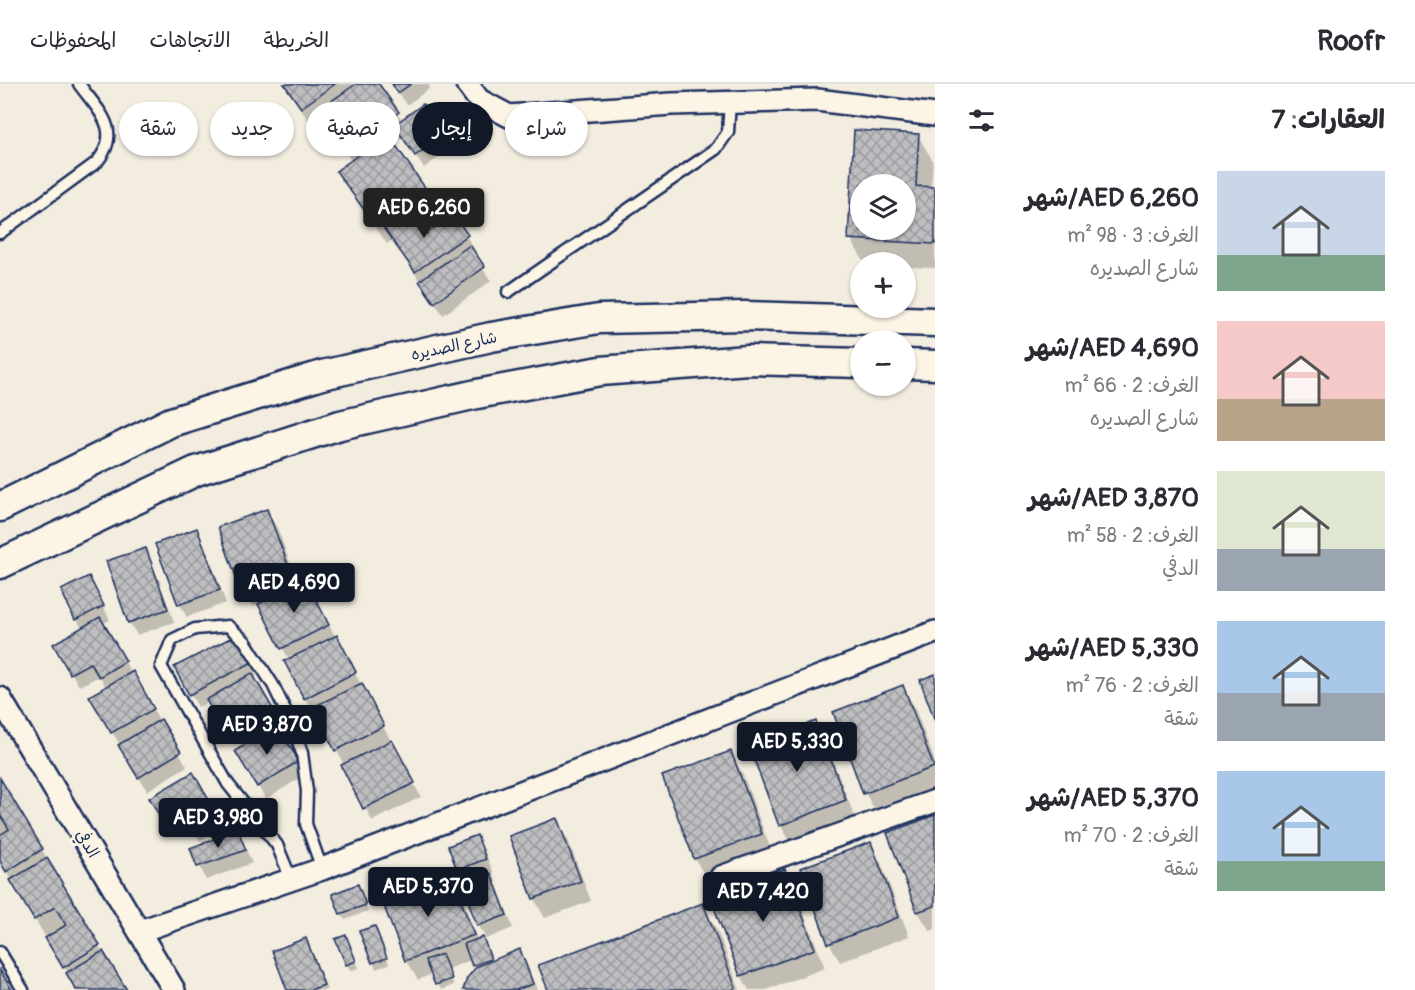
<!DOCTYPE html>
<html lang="ar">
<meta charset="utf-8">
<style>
body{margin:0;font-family:Pangolin,"Playpen Sans Arabic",sans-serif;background:#f2f2f3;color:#2b2b33;direction:rtl;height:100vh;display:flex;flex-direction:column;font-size:22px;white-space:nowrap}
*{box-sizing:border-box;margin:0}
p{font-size:20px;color:#7c7c81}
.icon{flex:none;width:33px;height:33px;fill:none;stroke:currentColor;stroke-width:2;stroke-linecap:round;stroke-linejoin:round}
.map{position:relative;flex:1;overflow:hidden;direction:ltr}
.sheet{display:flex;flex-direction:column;background:#fff;width:480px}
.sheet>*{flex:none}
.guide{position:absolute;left:18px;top:18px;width:570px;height:54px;direction:rtl;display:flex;gap:12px}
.fabs{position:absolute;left:850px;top:90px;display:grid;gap:12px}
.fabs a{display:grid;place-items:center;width:66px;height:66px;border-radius:50%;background:#fff;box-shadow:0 2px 4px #0004;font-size:30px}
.price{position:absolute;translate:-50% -51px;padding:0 14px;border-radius:6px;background:#111827;color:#fff;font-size:20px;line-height:39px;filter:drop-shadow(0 2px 3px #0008)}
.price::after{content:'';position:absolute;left:50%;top:36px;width:18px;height:14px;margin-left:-9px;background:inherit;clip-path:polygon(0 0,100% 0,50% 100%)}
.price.active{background:#222;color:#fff}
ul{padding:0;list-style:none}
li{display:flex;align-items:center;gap:18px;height:150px;padding:0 30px}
li span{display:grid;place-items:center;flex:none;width:168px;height:120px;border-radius:0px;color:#555}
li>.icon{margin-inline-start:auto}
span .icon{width:72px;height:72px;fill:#fffc;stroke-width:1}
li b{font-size:26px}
h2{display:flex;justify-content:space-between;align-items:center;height:72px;padding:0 30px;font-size:26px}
.tag{padding:0 21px;border-radius:27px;background:#fff;box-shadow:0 2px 4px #0004;font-size:21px;line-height:54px}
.tag.active{background:#111827;color:#fff}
header{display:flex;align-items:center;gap:36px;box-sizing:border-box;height:84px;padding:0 30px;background:#fff;border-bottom:2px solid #e1e1e2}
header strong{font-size:28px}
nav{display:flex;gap:33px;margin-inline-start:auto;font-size:21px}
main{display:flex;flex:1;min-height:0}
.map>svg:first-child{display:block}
.shadow{fill:#0003;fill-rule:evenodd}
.building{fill:url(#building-cross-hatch);stroke:#1b2f5e;stroke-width:1.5;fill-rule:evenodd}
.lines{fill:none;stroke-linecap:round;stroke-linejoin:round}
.service-casing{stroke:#1b2f5e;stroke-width:15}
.minor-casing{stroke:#1b2f5e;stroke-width:26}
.secondary-casing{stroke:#1b2f5e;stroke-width:33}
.service{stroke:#fcf5e5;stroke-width:10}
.minor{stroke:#fcf5e5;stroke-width:21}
.secondary{stroke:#fcf5e5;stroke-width:28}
.labels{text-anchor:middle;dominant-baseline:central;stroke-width:6;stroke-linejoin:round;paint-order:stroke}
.street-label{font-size:16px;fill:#1b2f5e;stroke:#fcf5e5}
</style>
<header>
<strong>Roofr</strong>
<nav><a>الخريطة</a><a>الاتجاهات</a><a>المحفوظات</a></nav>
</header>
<main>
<section class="sheet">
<h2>العقارات: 7<svg class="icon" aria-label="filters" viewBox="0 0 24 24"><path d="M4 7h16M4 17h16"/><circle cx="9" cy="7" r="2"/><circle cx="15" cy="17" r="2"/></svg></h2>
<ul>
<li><span style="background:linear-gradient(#c9d6e8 70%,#7fa58c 0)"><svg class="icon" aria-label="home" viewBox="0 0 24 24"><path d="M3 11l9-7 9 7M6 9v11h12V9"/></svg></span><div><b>AED 6,260/شهر</b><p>الغرف: 3 · 98 m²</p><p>شارع الصديره</p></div></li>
<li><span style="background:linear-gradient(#f6c9c9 65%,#b9a48a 0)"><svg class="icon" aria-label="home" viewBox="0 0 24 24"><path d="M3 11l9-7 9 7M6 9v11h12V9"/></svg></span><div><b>AED 4,690/شهر</b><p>الغرف: 2 · 66 m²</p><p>شارع الصديره</p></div></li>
<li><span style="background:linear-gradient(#dfe7d0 65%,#9aa5b1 0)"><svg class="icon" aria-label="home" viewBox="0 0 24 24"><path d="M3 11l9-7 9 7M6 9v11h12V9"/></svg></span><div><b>AED 3,870/شهر</b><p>الغرف: 2 · 58 m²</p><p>الدفي</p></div></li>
<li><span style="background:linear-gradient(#a9c7e8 60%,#9aa5b1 0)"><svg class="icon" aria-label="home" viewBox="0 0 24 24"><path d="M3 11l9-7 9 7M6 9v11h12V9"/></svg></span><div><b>AED 5,330/شهر</b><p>الغرف: 2 · 76 m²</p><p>شقة</p></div></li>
<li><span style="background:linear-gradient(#a9c7e8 75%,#7fa58c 0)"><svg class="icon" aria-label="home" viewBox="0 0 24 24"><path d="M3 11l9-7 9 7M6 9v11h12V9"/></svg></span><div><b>AED 5,370/شهر</b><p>الغرف: 2 · 70 m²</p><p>شقة</p></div></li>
</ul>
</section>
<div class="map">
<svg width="935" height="906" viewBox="0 0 935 906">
<defs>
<pattern id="building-cross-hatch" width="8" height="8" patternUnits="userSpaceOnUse" patternTransform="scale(1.5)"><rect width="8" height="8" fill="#bebec0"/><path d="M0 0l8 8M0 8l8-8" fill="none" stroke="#9a9b9f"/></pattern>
</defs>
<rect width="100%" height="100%" fill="#f3ede0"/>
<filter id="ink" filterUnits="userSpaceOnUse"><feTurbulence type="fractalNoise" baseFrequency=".0167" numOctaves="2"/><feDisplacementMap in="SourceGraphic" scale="12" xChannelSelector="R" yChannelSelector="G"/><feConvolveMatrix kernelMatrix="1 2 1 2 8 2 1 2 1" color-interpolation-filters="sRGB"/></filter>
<g filter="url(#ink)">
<g class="shadow">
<path d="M283,0H377L402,37L444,52L451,65L424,84L402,53L393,59L436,125L416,139L425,152L453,132L466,152L474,165L471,167L491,197L443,231L392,156L387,160L350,107L338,88L352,78L324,35L313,43Z"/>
<path d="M392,0H428L430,4L407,21Z"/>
<path d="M856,48L918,52L933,77L931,104H935V184L906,183V178H864L850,154ZM861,100H906V146H861Z"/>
<path d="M267,427L278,446L298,501L313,511L421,713L372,737L316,625L312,627L305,614L289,576L260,520L253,522L242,503Z"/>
<path d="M197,446L204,459L226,519L187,533L179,520Z"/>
<path d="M145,465L152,478L174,538L137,551L129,538Z"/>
<path d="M96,507L110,536L102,540L187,682L147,707L91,612L106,604L100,592L79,602L55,560L82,545L77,535Z"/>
<path d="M243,565L257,592L253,594L283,646L279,648L305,691L266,715L244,681L251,659L247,651L233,660L209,618L198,623L176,584Z"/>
<path d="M903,603L914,622L935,678V706L876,728L865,709Z"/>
<path d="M815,639L826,659L856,736L792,760L780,741Z"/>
<path d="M730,669L742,688L772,769L706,794L695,775Z"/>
<path d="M192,690L223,744L200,757L189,738L171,748L151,714Z"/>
<path d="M0,697L42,766L125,906H78L23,816L0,775Z"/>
<path d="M935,732V845L930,847L918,828L889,750Z"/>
<path d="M556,736L568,756L591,817L545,834L534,815Z"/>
<path d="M238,748L252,779L206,796L192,765Z"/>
<path d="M477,753L484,766L493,788L489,789L498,804L513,844L486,855L479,842L463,801L467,800L458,785Z"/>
<path d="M870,760L881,779L909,852L840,878L829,859Z"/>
<path d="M784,787L795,806L825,884L766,906H749L741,892L712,814Z"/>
<path d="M450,793L462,813L478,857L486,861L492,878L520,867L527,880L537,906H465L476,885L471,876L447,885L454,901L441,906L432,890L418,896L406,877L384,818Z"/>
<path d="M357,802L368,827L345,836L341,830Z"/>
<path d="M703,821L717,846L740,906H549Z"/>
<path d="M361,848L378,849L389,880L376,885Z"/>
<path d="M346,852L359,884L350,887L337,856Z"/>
<path d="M305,856L313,869L327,906H289Z"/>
</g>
<g class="building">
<path d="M284,0H335L301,24Z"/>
<path d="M356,0H379L399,28L344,66L317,27Z"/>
<path d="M392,0H411L398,9Z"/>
<path d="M423,20L445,51L415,72L394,41Z"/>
<path d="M854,46L919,50L916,102L935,103V160L848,155ZM861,100H906V146H861Z"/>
<path d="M388,50L426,105L375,141L336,87Z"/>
<path d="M410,127L426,150L453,130L468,151L415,188L384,145Z"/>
<path d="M470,161L485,183L434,219L419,197Z"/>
<path d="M267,425L290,486L240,504L218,443Z"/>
<path d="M197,444L220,506L178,521L155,460Z"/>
<path d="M146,464L168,525L128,539L106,477Z"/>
<path d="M89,492L104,522L75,536L61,506Z"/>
<path d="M306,496L329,541L281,565L258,520Z"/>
<path d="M100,533L126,577L99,593L90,579L70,590L53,560Z"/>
<path d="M236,551L251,579L189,611L174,583Z"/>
<path d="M337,551L356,588L304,615L284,577Z"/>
<path d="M133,587L154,625L111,649L89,612Z"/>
<path d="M252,589L277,632L245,650L238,639L224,647L206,616Z"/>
<path d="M935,590V637L920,596Z"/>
<path d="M362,599L384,642L335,667L313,623Z"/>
<path d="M903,601L934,683L863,710L833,628Z"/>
<path d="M161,635L181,668L138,694L118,661Z"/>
<path d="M816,637L846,716L779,742L749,662Z"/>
<path d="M277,641L299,677L257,703L235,667Z"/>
<path d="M392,656L415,699L363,725L341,681Z"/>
<path d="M731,667L762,750L694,775L662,692Z"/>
<path d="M193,688L217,730L191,745L180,725L162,736L149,714Z"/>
<path d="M0,694L43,765L6,788L0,777V751L9,745L0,731Z"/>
<path d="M935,731V822L917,828L887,749Z"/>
<path d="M557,734L581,797L533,815L509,752Z"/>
<path d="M238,746L246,766L197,783L190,764Z"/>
<path d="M477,751L486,775L457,786L448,762Z"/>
<path d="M871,758L899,833L828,860L800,784Z"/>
<path d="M47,774L100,861L63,884L45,854L66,841L55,823L34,836L10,796Z"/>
<path d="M785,785L815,865L740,892L710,813Z"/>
<path d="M491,789L507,831L477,842L462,800Z"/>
<path d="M451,791L474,851L405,877L382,817Z"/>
<path d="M358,800L366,821L340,830L332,810Z"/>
<path d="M703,819L736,904L731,906H548L538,881Z"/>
<path d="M375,842L387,874L372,879L359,847Z"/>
<path d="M346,851L356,877L346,881L335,855Z"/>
<path d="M483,853L491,875L472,882L464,860Z"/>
<path d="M306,854L324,901L310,906H287L272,867Z"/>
<path d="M520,865L533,900L516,906H463L467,894L476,883Z"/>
<path d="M103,867L127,906H76L66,889Z"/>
<path d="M442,870L452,895L435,901L425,876Z"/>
<path d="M0,886L12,906H0Z"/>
</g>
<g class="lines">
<g class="service-casing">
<g id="service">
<path d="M0,149L97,78C123,46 99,28 79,0"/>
<path d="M508,208L716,65L728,48L730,18"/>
<path d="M291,795L277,761L228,700L161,582L172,556L195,545L228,542L245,557L273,601L291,638L302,669L307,707L306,740L322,785"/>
<path d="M0,868L23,906"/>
</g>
</g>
<g class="minor-casing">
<g id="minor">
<path d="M467,0L479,16L509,32L671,20L817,16L935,31"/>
<path d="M0,614L174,906"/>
<path d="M721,793L935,717"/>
<path d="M140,847L322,785L935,548"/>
</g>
</g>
<g class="secondary-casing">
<g id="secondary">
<path d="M906,280L935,281"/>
<path d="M0,423L171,338L322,291L491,253L599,235L744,232L935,238"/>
<path d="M0,480L196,387L340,341L477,310L600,287L748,276L861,279"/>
</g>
</g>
<use href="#service" class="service"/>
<use href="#minor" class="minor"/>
<use href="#secondary" class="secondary"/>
</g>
</g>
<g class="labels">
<g class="street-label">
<text transform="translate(454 262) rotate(-12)">شارع الصديره</text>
<text transform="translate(87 760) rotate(59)">الدفي</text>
</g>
</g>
</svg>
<div class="fabs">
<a><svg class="icon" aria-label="layers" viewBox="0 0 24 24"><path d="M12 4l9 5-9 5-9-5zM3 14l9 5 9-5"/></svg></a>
<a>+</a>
<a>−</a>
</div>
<b class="price active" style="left:424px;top:155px">AED 6,260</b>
<b class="price" style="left:294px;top:530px">AED 4,690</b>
<b class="price" style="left:267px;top:672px">AED 3,870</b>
<b class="price" style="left:797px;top:689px">AED 5,330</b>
<b class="price" style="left:218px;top:765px">AED 3,980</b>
<b class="price" style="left:428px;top:834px">AED 5,370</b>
<b class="price" style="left:763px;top:839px">AED 7,420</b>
<div class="guide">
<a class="tag">شراء</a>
<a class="tag active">إيجار</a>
<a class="tag">تصفية</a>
<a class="tag">جديد</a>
<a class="tag">شقة</a>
</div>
</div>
</main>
